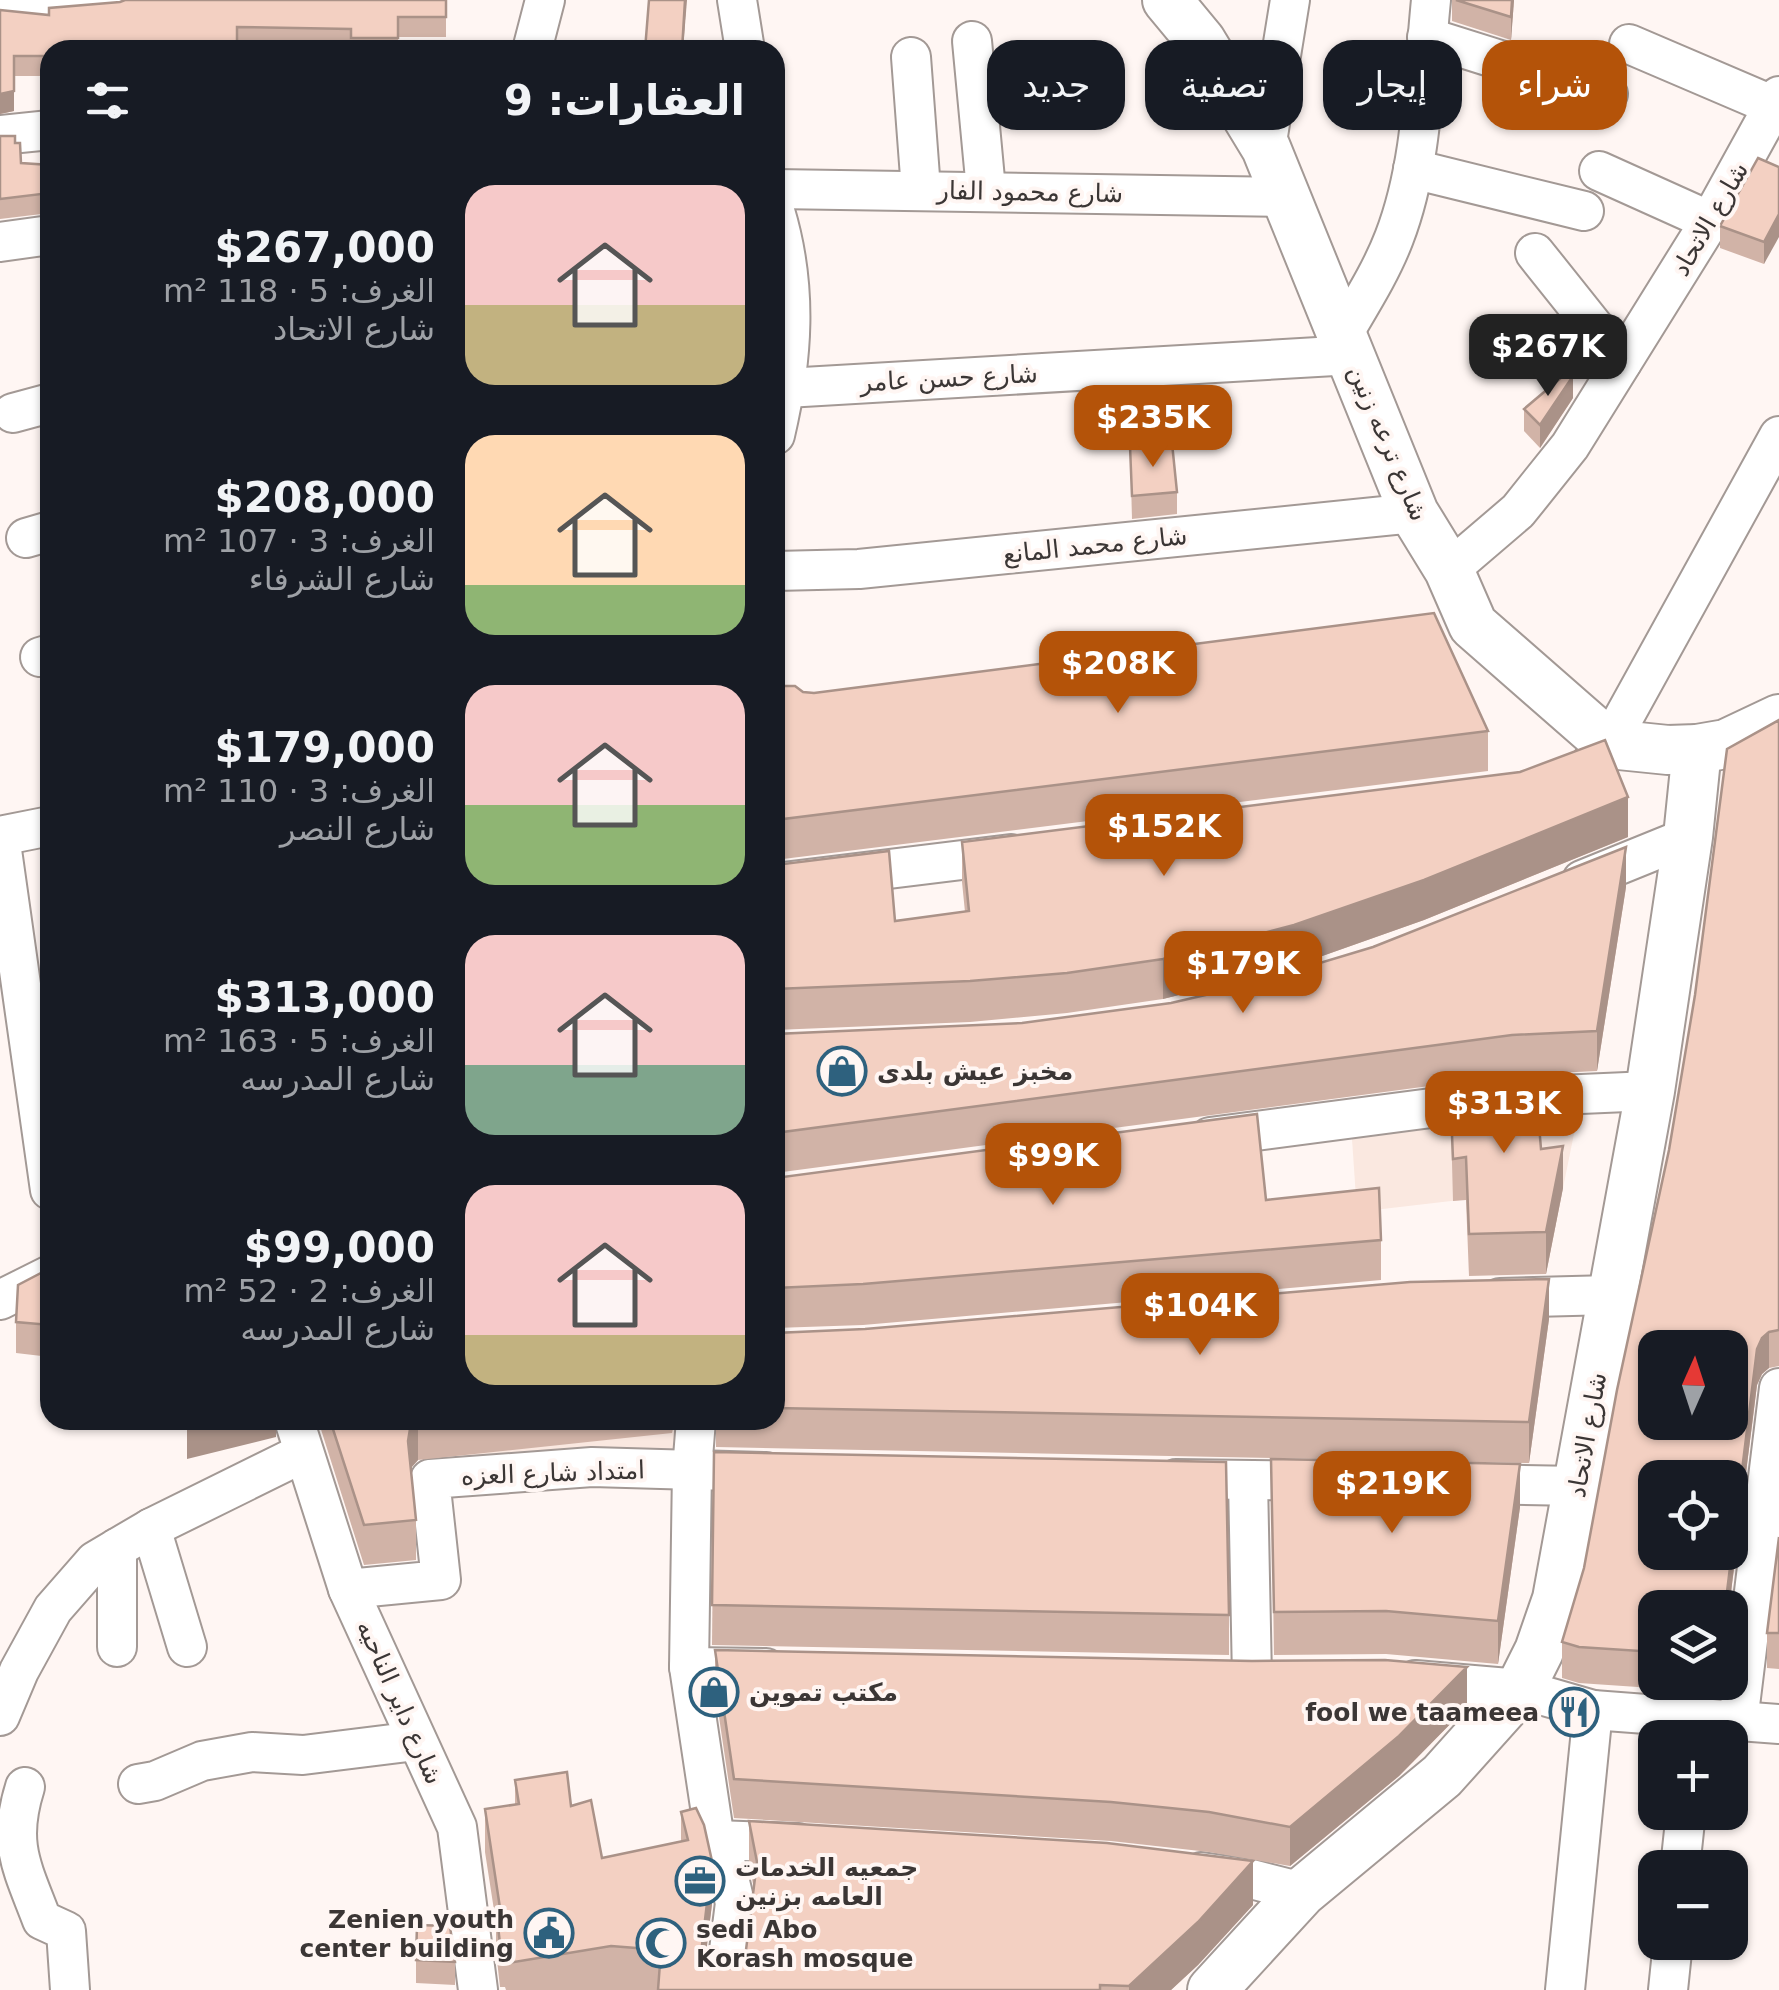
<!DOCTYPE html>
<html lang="ar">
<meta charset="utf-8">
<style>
body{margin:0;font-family:"DejaVu Sans","Noto Sans Arabic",sans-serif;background:#20242c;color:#f1f3f6;direction:rtl;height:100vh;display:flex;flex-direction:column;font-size:38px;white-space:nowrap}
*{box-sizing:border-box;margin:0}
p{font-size:32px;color:#9ea1a6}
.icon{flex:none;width:55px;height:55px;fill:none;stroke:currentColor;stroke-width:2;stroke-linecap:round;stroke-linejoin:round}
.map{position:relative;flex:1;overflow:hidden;direction:ltr}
.sheet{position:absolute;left:40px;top:40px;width:745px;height:1390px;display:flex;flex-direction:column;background:#171b24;border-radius:30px;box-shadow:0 2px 8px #0004;direction:rtl}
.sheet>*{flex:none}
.hud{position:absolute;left:815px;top:40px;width:812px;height:90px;direction:rtl;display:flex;gap:20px}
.needle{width:65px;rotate:3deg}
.buttons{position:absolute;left:1638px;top:1330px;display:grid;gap:20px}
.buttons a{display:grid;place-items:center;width:110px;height:110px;border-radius:20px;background:#171b24;box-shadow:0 2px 8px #0004;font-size:50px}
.price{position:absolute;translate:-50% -85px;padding:0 22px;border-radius:20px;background:#b45309;color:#fff;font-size:32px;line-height:65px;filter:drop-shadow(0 2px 5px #0008)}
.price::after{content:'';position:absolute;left:50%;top:60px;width:30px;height:22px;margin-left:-15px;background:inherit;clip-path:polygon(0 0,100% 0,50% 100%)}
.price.active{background:#222;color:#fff}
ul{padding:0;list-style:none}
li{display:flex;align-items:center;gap:30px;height:250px;padding:0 40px}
li span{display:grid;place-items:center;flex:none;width:280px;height:200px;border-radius:30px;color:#555}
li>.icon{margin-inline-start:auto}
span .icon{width:120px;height:120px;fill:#fffc;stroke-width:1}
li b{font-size:42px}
h2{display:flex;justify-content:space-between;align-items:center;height:120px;padding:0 40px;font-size:42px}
.tag{padding:0 35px;border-radius:30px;background:#171b24;box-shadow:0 2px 8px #0004;font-size:35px;line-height:90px}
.tag.active{background:#b45309;color:#fff}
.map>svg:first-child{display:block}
.built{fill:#fae8e0}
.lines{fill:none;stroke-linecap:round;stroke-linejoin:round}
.minor-casing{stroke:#a39995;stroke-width:42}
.tertiary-casing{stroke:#a39995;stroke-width:52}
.minor{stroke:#fff;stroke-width:38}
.tertiary{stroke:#fff;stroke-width:48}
.wall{fill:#d1b3a7}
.shaded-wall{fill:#aa9288}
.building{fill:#f3d0c2;stroke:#aa9288;stroke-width:2.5;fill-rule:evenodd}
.labels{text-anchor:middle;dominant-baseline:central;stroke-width:8;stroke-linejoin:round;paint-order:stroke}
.street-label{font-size:25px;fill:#3b3635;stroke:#fff6f3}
.poi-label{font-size:25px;font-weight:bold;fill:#3b3635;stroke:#fff6f3;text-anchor:start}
</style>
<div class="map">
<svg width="1779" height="1990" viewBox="0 0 1779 1990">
<rect width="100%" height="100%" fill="#fff6f3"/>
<g class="built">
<path d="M1579,1109L1563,1188L1357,1212L1352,1139Z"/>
<path d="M442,1420H689L688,1458L448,1469Z"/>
</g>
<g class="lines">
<g class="minor-casing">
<g id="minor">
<path d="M737,0L745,50"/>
<path d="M0,10L117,0"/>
<path d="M1427,37L1608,94"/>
<path d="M972,41L986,190"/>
<path d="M1629,44L1774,106"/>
<path d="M532,50L545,0"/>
<path d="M911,57L921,190"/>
<path d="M0,135L50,130"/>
<path d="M1266,148L1290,0"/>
<path d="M1413,169L1584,211"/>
<path d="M1599,171L1710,221"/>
<path d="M775,189L1285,197"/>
<path d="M775,211C798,287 793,359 775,435"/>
<path d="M0,242L50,235"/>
<path d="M1535,253L1622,362"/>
<path d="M1343,334C1361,303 1381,272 1394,238C1423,163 1423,79 1431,0"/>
<path d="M786,388L1352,355"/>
<path d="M13,413L50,403"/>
<path d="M26,538L50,531"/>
<path d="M1449,570L1518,511L1570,446L1710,221L1779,96"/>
<path d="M775,571L859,569L1414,513"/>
<path d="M40,657L50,654"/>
<path d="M1591,763L1609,744L1779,436"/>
<path d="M0,836L50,1190"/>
<path d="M0,836L50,826"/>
<path d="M1582,880L1688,837"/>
<path d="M775,883L1011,854"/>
<path d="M1210,1137L1515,1097L1650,1091"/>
<path d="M1500,1298L1611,1295"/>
<path d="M0,1300L50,1275"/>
<path d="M294,1420L348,1589L457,1827L478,1990"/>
<path d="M696,1420L692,1470L689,1667L715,1840L725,1861L735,1903L724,1990"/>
<path d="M1176,1479L1321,1481"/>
<path d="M1248,1480L1252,1678"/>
<path d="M1471,1484L1578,1486"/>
<path d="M151,1528L187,1647"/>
<path d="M117,1548V1647"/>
<path d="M348,1589L441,1580L430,1479L592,1467L766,1472"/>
<path d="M689,1667L766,1668"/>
<path d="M1415,1680L1520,1689L1593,1710L1779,1724"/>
<path d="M0,1716L19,1671L53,1609L95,1561L151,1528L303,1453"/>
<path d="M1738,1722L1779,1388"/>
<path d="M138,1784L155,1781L202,1761L252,1752L303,1755L416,1741"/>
<path d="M25,1787C7,1844 22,1867 42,1920L66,1931L70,1990"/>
<path d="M715,1840L798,1843"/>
<path d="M1680,1868L1686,1812"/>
<path d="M1201,1872L1251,1879L1302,1892"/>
<path d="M1565,1990L1593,1710"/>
<path d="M1668,1990L1673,1942"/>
</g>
</g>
<g class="tertiary-casing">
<g id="tertiary">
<path d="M1167,0L1201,41L1266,148L1414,513L1449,570L1473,625L1609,744L1668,750L1697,749L1726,744L1779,719"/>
<path d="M1212,1990L1302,1892L1442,1776L1520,1689L1539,1651L1557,1599L1650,1091L1688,837L1697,749"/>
</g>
</g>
<use href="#minor" class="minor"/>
<use href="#tertiary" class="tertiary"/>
</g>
<g class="wall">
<path d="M446,0V37H398V50L237,48V50H50V76H14V111L0,114V10L49,15Z"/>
<path d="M1452,0H1514L1511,40L1452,21Z"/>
<path d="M0,136L15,143L21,163L50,165V213L0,219Z"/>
<path d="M1779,167L1764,264L1720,248V226Z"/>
<path d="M1573,398L1540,448L1524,431V409Z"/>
<path d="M1130,446L1177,492V514L1132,519Z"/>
<path d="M775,686L803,692L1488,731V771L775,860Z"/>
<path d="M1779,720V1366L1769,1368L1762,1374L1757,1385L1729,1608H1655V1682H1713L1711,1692L1579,1683L1562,1678V1642L1584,1568L1669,1150L1695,995Z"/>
<path d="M1628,837L1424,920L1294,966L1163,999L1067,1013L970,1022L775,1030V865L895,921L965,912L962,882V842Z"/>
<path d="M1626,887L1597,1071L1512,1075L775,1173V1034L1022,1023L1171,1003L1240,987Z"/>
<path d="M1450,1086L1541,1149L1563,1188L1546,1274L1469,1276L1466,1200L1453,1201Z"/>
<path d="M775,1178L1266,1200L1381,1240V1280L863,1325L775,1328Z"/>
<path d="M50,1273V1357L16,1353V1322Z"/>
<path d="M1549,1319L1529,1463L716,1447V1420H775V1333Z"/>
<path d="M318,1420H675L672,1433L418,1460L411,1468L416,1520V1560L364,1565Z"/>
<path d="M714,1452L1229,1615V1655L712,1645Z"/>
<path d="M1271,1459L1520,1507L1498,1664L1386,1654L1274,1655Z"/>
<path d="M1779,1537V1669L1767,1668V1633Z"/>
<path d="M715,1650L1467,1707L1399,1776L1290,1866L1209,1852L1111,1841L734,1818L715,1690Z"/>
<path d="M515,1780L571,1806L602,1858L681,1841V1812L712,1904L705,1958L710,1964L722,1969L732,1968L741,1961L746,1950L754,1889L749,1864V1821L1253,1905L1198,1965L1171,1990H506L505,1987H500L496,1951V1923L485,1852V1809L515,1805Z"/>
<path d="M416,1960L455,1962V1985L416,1983Z"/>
</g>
<g class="shaded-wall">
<path d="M685,0H687L683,50H682Z"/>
<path d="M1512,0H1514L1511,40V17Z"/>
<path d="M14,91V111L0,114V94Z"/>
<path d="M1779,214V237L1764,264V242Z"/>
<path d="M1573,376V398L1540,448V425Z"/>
<path d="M1628,797V837L1424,920L1294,966L1163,999V959Z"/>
<path d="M1626,847V887L1597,1071V1031Z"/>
<path d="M1563,1146V1188L1546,1274V1232Z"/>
<path d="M1549,1279V1319L1529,1463V1422Z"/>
<path d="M1769,1332V1368L1762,1374L1757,1385L1729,1608H1725L1757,1349L1762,1338Z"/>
<path d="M187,1420H276V1437L187,1459Z"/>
<path d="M418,1420V1460L410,1469L408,1441L410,1429Z"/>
<path d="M1520,1464V1507L1498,1664V1621Z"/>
<path d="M1467,1667V1707L1399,1776L1290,1866V1827Z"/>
<path d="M712,1861V1904L702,1988V1945Z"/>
<path d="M1253,1861V1905L1198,1965L1171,1990H1129V1986Z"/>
</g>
<g class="building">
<path d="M125,0H446V17H398V38H351V29L237,27V44L191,45V49L127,47V50H50V56H14V91L0,94V10L49,15V8L120,2Z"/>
<path d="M649,0H685L682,50H645Z"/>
<path d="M1456,0H1512L1511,17Z"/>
<path d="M0,136H15V143H20L21,163L50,165V193L0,199Z"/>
<path d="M1758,158L1779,167V214L1764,242L1720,226Z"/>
<path d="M1569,371L1573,376L1540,425L1524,409Z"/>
<path d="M1172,443L1177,492L1132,496L1130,446Z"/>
<path d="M1434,613L1488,731L775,820V686H795L803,692L814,693Z"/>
<path d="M1779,720V1330L1769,1332L1762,1338L1757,1349L1725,1608H1655V1652L1579,1647L1562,1642L1584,1568L1617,1390L1669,1150L1695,995L1727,749ZM1655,1348H1730V1422H1655ZM1655,1478H1730V1552H1655Z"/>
<path d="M1605,740L1628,797L1424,880L1294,925L1163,959L1067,973L970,981L775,989V865L889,851L895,921L969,911L962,842L1520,772Z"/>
<path d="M1626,847L1597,1031L1512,1035L775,1133V1034L1022,1023L1171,1003L1240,987L1373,947Z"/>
<path d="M1535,1076L1541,1149L1563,1146L1546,1232L1469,1234L1466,1157L1453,1159L1450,1086Z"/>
<path d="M1257,1114L1266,1200L1379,1188L1381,1240L863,1284L775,1288V1178Z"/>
<path d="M41,1273H50V1325L16,1322L18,1285Z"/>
<path d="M1549,1279L1529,1422L775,1408V1333L865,1329L1410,1282Z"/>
<path d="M330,1420H418L410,1429L408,1441L416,1520L364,1525Z"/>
<path d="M714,1452L1226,1462L1229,1615L712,1605Z"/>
<path d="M1271,1459L1520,1464L1498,1621L1386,1611L1274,1612Z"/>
<path d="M1779,1537V1633H1767Z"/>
<path d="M715,1650L1252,1661L1385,1660L1467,1667L1399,1736L1290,1827L1209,1812L1111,1802L734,1779Z"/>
<path d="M567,1772L571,1806L591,1800L602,1858L688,1840L681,1812L696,1808L704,1825L712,1861L702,1945L703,1955L710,1964L722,1969L732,1968L741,1961L746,1950L757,1862L749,1821L1107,1843L1253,1861L1198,1922L1129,1986L1100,1985V1990H658L661,1950L611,1946L508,1963L505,1944H500L496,1908H500L485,1809L519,1804L515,1780Z"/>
<path d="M417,1925L450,1926L455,1962L416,1960Z"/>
</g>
<defs>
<g id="shop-ring" transform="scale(2.5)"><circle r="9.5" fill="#fff6f3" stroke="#2e617e" stroke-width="1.5"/><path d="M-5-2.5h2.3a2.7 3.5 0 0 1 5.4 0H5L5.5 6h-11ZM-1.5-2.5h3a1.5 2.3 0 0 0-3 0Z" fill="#2e617e"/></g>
<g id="restaurant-ring" transform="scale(2.5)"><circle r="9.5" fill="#fff6f3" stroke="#2e617e" stroke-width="1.5"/><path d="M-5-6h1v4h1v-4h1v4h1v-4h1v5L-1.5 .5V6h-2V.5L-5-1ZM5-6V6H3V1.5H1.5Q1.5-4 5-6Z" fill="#2e617e"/></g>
<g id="office-ring" transform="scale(2.5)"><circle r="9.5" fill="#fff6f3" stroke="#2e617e" stroke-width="1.5"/><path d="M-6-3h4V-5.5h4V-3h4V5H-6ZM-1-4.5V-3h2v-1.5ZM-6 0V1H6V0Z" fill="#2e617e"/></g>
<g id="civic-ring" transform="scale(2.5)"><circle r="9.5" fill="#fff6f3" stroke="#2e617e" stroke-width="1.5"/><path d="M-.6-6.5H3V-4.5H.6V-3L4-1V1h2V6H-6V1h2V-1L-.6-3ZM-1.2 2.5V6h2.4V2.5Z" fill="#2e617e"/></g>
<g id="mosque-ring" transform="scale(2.5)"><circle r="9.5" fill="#fff6f3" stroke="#2e617e" stroke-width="1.5"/><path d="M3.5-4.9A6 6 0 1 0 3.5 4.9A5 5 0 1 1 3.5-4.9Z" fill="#2e617e"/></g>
</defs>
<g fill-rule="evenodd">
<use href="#shop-ring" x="842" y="1071"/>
<use href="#shop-ring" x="714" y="1692"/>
<use href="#restaurant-ring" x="1574" y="1712"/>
<use href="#office-ring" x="700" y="1881"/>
<use href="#civic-ring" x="549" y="1933"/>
<use href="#mosque-ring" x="661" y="1943"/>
</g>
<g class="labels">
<g class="street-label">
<text transform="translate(1030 192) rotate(1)">شارع محمود الفار</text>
<text transform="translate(1710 219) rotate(-60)">شارع الاتحاد</text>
<text transform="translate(949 378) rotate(-3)">شارع حسن عامر</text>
<text transform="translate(1388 443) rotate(67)">شارع ترعه زنين</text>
<text transform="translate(1095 545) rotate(-6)">شارع محمد المانع</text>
<text transform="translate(1587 1435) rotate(-80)">شارع الاتحاد</text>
<text transform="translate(553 1473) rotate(-2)">امتداد شارع العزه</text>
<text transform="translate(400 1702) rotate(66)">شارع داير الناحيه</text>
</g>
<g class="poi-label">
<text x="877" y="1071">مخبز عيش بلدى</text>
<text x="749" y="1692">مكتب تموين</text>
<text x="1539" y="1712" text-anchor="end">fool we taameea</text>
<text x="735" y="1867">جمعيه الخدمات<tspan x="735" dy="29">العامه بزنين</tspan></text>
<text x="514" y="1919" text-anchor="end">Zenien youth<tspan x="514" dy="29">center building</tspan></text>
<text x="696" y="1929">sedi Abo<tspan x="696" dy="29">Korash mosque</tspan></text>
</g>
</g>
</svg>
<div class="buttons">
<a><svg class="needle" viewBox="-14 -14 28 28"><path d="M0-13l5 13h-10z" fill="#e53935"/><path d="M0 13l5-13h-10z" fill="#9ea1a6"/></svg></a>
<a><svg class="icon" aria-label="locate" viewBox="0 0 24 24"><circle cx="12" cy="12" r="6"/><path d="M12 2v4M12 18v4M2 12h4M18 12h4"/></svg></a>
<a><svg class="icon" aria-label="layers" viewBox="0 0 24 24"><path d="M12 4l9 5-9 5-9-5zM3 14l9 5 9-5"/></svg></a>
<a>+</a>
<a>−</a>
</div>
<b class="price active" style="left:1548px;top:399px">$267K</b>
<b class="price" style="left:1153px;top:470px">$235K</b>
<b class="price" style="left:1118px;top:716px">$208K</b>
<b class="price" style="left:1164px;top:879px">$152K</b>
<b class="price" style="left:1243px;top:1016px">$179K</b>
<b class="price" style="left:1504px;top:1156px">$313K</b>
<b class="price" style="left:1053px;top:1208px">$99K</b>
<b class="price" style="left:1200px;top:1358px">$104K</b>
<b class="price" style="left:1392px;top:1536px">$219K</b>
<div class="hud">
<a class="tag active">شراء</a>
<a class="tag">إيجار</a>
<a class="tag">تصفية</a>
<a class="tag">جديد</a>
</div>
<section class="sheet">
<h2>العقارات: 9<svg class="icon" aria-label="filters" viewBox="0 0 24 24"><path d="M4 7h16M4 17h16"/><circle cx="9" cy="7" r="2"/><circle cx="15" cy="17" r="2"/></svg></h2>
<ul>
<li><span style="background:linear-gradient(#f6c9c9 60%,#c2b280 0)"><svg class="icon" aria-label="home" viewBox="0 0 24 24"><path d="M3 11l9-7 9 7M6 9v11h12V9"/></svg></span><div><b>$267,000</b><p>الغرف: 5 · 118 m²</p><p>شارع الاتحاد</p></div></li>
<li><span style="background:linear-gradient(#ffd9b3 75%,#8fb573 0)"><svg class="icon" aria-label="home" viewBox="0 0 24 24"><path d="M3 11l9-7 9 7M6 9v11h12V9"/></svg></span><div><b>$208,000</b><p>الغرف: 3 · 107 m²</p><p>شارع الشرفاء</p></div></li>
<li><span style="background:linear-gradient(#f6c9c9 60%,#8fb573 0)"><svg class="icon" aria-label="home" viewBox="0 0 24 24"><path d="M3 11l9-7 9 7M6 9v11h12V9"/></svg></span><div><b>$179,000</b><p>الغرف: 3 · 110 m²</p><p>شارع النصر</p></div></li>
<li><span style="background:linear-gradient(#f6c9c9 65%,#7fa58c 0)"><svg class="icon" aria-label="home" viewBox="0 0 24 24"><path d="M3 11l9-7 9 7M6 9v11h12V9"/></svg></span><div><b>$313,000</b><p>الغرف: 5 · 163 m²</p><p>شارع المدرسه</p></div></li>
<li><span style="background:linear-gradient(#f6c9c9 75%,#c2b280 0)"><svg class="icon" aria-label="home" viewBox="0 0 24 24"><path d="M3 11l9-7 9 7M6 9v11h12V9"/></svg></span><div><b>$99,000</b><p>الغرف: 2 · 52 m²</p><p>شارع المدرسه</p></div></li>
</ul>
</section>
</div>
